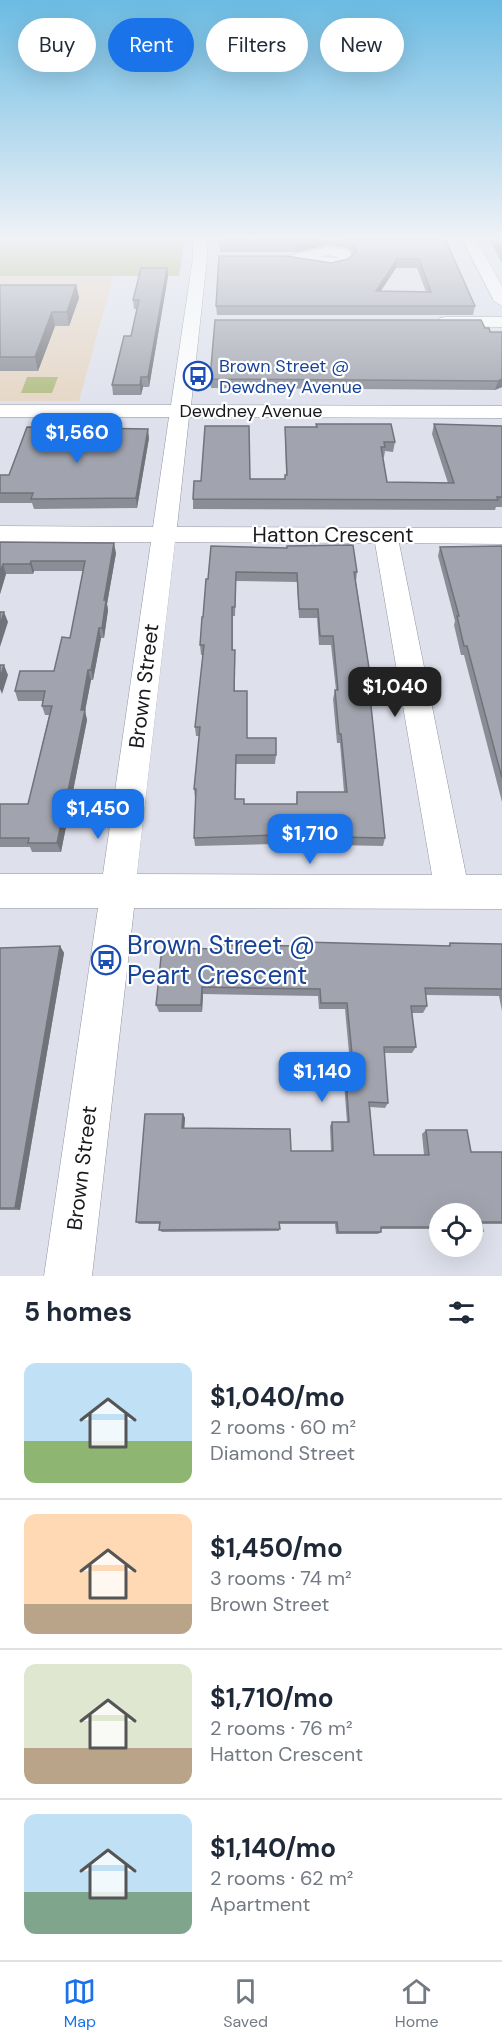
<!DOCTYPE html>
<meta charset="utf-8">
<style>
body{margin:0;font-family:"DM Sans",sans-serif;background:#f2f2f3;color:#1f2937;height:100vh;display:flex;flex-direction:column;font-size:22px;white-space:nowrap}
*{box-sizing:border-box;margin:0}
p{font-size:20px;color:#747a83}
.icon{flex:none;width:33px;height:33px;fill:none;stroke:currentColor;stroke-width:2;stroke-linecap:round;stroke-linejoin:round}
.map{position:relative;height:1276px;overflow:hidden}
.sheet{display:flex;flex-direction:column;background:#fff;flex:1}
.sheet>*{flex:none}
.hud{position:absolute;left:18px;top:18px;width:466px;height:54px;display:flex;gap:12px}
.buttons{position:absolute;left:429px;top:1203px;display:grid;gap:12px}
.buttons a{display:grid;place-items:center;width:54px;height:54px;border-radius:50%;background:#fff;box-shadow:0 6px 24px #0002;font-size:30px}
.price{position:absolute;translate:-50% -51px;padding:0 14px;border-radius:12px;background:#1a73e8;color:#fff;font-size:20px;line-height:39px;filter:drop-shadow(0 2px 3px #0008)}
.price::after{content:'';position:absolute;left:50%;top:36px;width:18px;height:14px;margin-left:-9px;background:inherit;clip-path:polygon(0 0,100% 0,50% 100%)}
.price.current{background:#222;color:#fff}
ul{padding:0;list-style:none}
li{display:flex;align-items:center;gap:18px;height:150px;padding:0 24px}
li+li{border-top:2px solid #e0e1e3}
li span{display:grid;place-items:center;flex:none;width:168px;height:120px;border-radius:12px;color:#555}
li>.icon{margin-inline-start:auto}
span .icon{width:72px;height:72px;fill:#fffc;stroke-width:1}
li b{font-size:26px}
h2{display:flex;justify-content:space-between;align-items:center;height:72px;padding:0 24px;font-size:26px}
.pill{padding:0 21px;border-radius:27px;background:#fff;box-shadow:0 6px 24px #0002;font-size:21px;line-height:54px}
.pill.current{background:#1a73e8;color:#fff}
.dock{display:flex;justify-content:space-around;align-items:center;height:84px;border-top:2px solid #e0e1e3;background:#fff;font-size:16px;color:#747a83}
.dock a{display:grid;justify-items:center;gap:3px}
.dock .current{color:#1a73e8}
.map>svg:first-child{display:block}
.education{fill:#e5d5c3}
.green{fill:#afbb7f}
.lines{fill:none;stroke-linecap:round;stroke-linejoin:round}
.minor-casing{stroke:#92959e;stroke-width:1}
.minor{fill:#fff;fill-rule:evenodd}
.wall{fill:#8a8d96;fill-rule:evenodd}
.shaded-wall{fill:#71737a}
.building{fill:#a1a4ae;stroke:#71737a;stroke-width:1.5;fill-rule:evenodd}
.labels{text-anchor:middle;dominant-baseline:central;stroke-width:4.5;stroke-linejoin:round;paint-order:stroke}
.far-transit-label{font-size:18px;fill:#164399;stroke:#fff;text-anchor:start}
.far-street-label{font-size:18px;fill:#17191c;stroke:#fff}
.street-label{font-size:21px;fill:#17191c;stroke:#fff}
.near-transit-label{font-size:26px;fill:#164399;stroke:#fff;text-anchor:start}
</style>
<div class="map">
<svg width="502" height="1276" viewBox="0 0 502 1276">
<rect width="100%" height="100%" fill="#dee1ec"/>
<path class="education" d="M0,276L113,277L79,401H0Z"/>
<g class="green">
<path d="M0,239H185L179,276H0Z"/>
<path d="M27,377H58L52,393H21Z"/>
</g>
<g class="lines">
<g class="minor-casing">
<g id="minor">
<path d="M193,239H207V258L191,405L502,406V418L189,417L177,527L502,528V544L399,543L466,875H502V909L134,908L92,1276H44L98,908H0V874H103L151,542H0V526L153,527L169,417H0V405H171L193,258ZM175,542L375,543L432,875L137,874Z"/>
<path d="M462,239H476L502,286V306L494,301Z"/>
<path d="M328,247L348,250L354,259C344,272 322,268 307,264L305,261L297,262L290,258L292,255ZM328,255L338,257L339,258L320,257Z"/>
<path d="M446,317H502V327L440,326L438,322L440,318Z"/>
</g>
</g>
<use href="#minor" class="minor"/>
</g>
<g class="wall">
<path d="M220,239H445L475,306L473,315H217L216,306L331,263L348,259L353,255L348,248L328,245L297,252H220ZM396,268H417L426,292L380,291Z"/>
<path d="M489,239H502V263Z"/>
<path d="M167,268L168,276L149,387H143L141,395H113L112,385L131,336L137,309H134L133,300Z"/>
<path d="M0,285H76L79,298L69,326H55L38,371H0Z"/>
<path d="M485,328L490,332L502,387L495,390L211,388L210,379Z"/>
<path d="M434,424L502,426V507H496L495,510L193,509V499L250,479H284L286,475L285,427L395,442L393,452L385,451L384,457H383L387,482L448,483L432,434Z"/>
<path d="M149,438L137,508L34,509L32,503H0V475H9Z"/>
<path d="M0,542L116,553L107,604L108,610L104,638H101L93,680H91L85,711L87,720L61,852H32L30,847H0V804H28L49,715H45L42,706L43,701H18L15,691L54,671L70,638L83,571H34L33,574H6L0,594Z"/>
<path d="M211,546L357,572L356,582L372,687L370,696L385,838L383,846L336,845L335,838H277L276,844L195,846L194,838L196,798H195L194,789L199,736H196L195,727L203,655H201L200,645L208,579ZM236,581L297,582L299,618H317L319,645H331L336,690H335L333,699L337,743H340L344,792H297L296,804H244L235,799L236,764H275L276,755L247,738L235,691V650H233V616H235Z"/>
<path d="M502,546V802L464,655H461L454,625L455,621L438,556L440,547Z"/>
<path d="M303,942L448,946L450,943L502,944V1011L499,996L426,995L427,1006L423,1013H411L416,1047L412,1053H384L388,1103L385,1108L370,1107L374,1155H424L422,1134L426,1130L471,1152H502V1224H482L483,1231L477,1233H472V1214H440V1233H434V1229H381V1232L378,1234H336L335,1224H280L279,1231L162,1232L159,1230L160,1224H139L136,1222L183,1114L185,1118L184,1128L291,1151H331L330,1126L332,1122H347L343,1070L345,1064H350L345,1009H319L318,996L203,994L202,1012H159L156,1005L224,949L302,946Z"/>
<path d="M60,946L64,953L20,1210H0V948Z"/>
</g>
<g class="shaded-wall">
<path d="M319,239H329L328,245L297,252V243Z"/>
<path d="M397,259L396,268L375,300L376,291Z"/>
<path d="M167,268L168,276L149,387L148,377Z"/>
<path d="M76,285L79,298L69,326L67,312Z"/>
<path d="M52,312L55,326L38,371L35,357Z"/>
<path d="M141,377L143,387L141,395L140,385Z"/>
<path d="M502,379V387L495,390L498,381Z"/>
<path d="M148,429L149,438L137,508L136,498Z"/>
<path d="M114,543L116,553L107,604L108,610L104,638L102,628L104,600Z"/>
<path d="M31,561L34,571L33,574L30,564Z"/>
<path d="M3,564L6,574L0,594V573Z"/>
<path d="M4,612L8,622L0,647V625Z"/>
<path d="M99,628L101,638L93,680L91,670Z"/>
<path d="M4,665L8,675L2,694L0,689V678Z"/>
<path d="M88,670L91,680L85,711L87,720L61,852L57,843Z"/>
<path d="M60,946L64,953L20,1210L15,1208Z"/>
<path d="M202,987L203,994L202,1012L201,1005Z"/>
<path d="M183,1114L185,1118L184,1132L182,1128Z"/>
</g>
<g class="building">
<path d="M220,239H319L297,243H219Z"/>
<path d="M343,239H445L475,306H216L219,256H286L331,263L348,259L357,251L349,239ZM397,259H419L431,292L376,291Z"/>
<path d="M495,239H502V251Z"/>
<path d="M141,268H167L148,377H141L140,385H112L124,336H131L139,300H133Z"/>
<path d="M0,285H76L67,312H52L35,357H0Z"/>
<path d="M215,320H481L485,328H489L490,332H502V379L498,381L210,379Z"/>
<path d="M316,424H391L395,442H384L385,447H381L387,482L454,483L434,424L502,426V497H497L498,500L193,499L194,481H201L205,426H249L250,479H285V475H287L285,427H317Z"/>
<path d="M27,427L148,429L136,498L31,499L33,493H0V475H9Z"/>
<path d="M0,542L114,543L104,600H106L102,628H99L91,670H88L81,710H85L57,843H28L29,838H0V804H28L52,706H42L45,691H15L20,671H54L62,637L70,638L85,561H31L30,564H3L0,573Z"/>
<path d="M353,545L357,572H354L372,687H369L385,838L337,837V830L277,829V835L194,838L196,789H194L200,727H195L204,645H200L202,617H203L206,579H208L211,546L287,548V546ZM236,572L297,573L299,609H318L320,636H333L338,690H335L339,734H341L347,792H297V804H244V799H235L236,755H276V738H247V691H234L235,650H232V607H235Z"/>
<path d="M502,546V778L467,646H464L457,616H459L440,547Z"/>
<path d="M0,612H4L0,625Z"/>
<path d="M0,665H4L0,678Z"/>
<path d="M303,942L450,946V943L502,944V989L425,988L427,1006H411L416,1047H384L388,1103L369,1102L374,1155H429L426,1130H467L471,1152H502V1222H481L483,1231H472V1214H440V1231L439,1227H381V1232H338L337,1222H279L280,1229L159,1230L160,1222H136L145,1114H183L182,1128L290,1129L291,1151H333L332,1122H349L345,1064H353L347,1003H321L320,989L202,987L201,1005H156L162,948L224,949V945L303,946Z"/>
<path d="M60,946L15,1208H0V948Z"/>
</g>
<linearGradient id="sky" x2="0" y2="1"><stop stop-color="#6bbbe3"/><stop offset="0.57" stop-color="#f0f2f6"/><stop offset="1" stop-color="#f0f2f6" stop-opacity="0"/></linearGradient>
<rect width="502" height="417" fill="url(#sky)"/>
<defs>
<g id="bus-ring" transform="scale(1.5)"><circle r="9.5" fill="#fff" stroke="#1a4fb4" stroke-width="1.5"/><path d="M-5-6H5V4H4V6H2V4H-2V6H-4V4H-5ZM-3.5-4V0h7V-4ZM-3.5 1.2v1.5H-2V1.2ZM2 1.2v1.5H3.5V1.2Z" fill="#1a4fb4"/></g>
</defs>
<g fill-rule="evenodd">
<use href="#bus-ring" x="198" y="376"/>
<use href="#bus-ring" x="106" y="960"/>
</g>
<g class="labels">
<g class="far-transit-label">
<text x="219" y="366">Brown Street @<tspan x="219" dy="21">Dewdney Avenue</tspan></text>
</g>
<g class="far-street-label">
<text x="251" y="411">Dewdney Avenue</text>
</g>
<g class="street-label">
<text x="333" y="535">Hatton Crescent</text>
<text transform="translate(144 686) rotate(-83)">Brown Street</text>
<text transform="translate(82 1168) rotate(-83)">Brown Street</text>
</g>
<g class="near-transit-label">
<text x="127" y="945">Brown Street @<tspan x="127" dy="30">Peart Crescent</tspan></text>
</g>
</g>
</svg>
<div class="buttons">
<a><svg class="icon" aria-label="locate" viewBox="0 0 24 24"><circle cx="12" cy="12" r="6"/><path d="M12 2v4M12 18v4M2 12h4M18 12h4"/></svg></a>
</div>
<b class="price" style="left:77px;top:464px">$1,560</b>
<b class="price current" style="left:395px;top:718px">$1,040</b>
<b class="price" style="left:98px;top:840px">$1,450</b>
<b class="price" style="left:310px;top:865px">$1,710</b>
<b class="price" style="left:322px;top:1103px">$1,140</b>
<div class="hud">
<a class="pill">Buy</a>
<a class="pill current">Rent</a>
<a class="pill">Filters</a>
<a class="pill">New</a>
</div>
</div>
<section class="sheet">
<h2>5 homes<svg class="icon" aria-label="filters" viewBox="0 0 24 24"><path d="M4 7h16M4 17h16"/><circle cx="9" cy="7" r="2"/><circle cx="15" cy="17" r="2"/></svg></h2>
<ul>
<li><span style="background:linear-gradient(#bfe0f5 65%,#8fb573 0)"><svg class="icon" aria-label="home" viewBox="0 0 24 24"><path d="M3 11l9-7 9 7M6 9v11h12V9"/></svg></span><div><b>$1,040/mo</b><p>2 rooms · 60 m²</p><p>Diamond Street</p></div></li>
<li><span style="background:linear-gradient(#ffd9b3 75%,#b9a48a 0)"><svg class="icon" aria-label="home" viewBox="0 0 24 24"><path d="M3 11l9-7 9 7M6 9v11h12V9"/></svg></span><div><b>$1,450/mo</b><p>3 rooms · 74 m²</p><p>Brown Street</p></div></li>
<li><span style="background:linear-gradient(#dfe7d0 70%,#b9a48a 0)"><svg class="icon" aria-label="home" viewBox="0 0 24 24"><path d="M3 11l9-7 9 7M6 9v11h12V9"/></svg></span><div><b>$1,710/mo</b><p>2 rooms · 76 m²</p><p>Hatton Crescent</p></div></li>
<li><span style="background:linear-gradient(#bfe0f5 65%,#7fa58c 0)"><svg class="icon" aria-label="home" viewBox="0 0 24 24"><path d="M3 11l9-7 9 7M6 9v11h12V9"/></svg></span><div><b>$1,140/mo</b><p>2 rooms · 62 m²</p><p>Apartment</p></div></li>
</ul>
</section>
<nav class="dock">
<a class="current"><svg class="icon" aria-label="map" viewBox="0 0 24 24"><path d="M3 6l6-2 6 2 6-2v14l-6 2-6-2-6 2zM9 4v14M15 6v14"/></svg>Map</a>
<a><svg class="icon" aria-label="saved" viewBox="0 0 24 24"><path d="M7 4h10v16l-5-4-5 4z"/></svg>Saved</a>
<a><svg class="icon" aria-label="home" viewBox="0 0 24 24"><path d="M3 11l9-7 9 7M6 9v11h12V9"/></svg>Home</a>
</nav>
